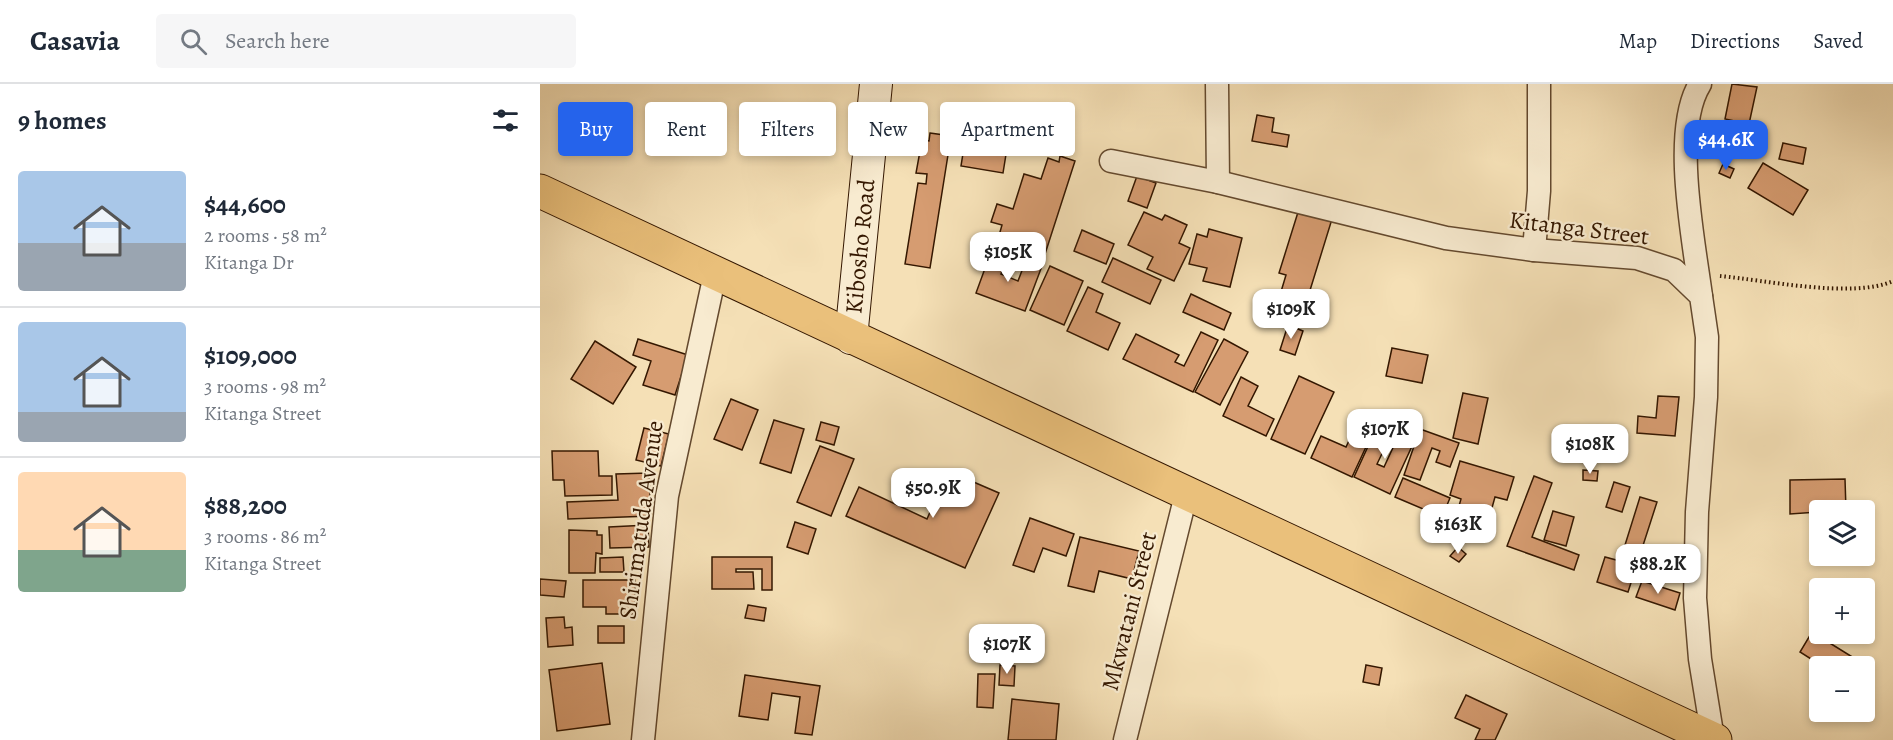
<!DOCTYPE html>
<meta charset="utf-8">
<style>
body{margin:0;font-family:Alegreya,serif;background:#f6f6f7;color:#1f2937;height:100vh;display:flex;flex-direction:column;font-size:22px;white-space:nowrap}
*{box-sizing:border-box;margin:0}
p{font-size:20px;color:#747a83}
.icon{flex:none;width:33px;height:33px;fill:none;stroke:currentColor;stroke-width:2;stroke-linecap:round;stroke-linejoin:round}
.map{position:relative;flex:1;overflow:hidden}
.details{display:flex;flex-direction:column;background:#fff;width:540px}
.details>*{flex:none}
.top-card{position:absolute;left:18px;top:18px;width:570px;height:54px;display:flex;gap:12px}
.tools{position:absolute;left:1269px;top:416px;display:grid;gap:12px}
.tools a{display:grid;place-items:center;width:66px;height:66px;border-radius:6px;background:#fff;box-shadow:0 3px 9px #0003;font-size:30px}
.price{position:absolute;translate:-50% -51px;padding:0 14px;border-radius:12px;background:#fff;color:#222;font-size:20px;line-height:39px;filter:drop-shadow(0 2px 3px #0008)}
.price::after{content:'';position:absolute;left:50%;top:36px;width:18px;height:14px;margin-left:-9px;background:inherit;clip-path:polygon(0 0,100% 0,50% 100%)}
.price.on{background:#2563eb;color:#fff}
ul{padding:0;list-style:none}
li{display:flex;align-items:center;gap:18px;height:150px;padding:0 18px}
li+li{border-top:2px solid #e0e1e3}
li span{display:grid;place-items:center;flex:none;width:168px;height:120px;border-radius:6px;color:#555}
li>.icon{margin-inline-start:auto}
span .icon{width:72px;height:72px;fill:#fffc;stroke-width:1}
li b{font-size:26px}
h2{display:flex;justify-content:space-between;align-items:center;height:72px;padding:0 18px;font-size:26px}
.chip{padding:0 21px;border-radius:6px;background:#fff;box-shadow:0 3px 9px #0003;font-size:21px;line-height:54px}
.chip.on{background:#2563eb;color:#fff}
header{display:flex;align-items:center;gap:36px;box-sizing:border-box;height:84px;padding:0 30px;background:#fff;border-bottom:2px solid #e0e1e3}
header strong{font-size:28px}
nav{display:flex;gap:33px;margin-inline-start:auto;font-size:21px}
.search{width:420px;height:54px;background:#f6f6f7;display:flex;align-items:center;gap:15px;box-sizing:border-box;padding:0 21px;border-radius:6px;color:#747a83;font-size:22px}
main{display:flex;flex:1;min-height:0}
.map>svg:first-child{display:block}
.building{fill:#d69c71;stroke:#341700;stroke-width:1.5}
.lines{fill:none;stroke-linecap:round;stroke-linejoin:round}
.street-casing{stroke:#64492e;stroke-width:25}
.secondary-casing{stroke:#341700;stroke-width:34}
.highway-casing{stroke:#341700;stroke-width:35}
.path{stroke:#341700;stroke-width:4;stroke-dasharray:1.5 3;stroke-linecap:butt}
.street{stroke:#f8ebd0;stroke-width:22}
.secondary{stroke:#f8ebd0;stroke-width:32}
.highway{stroke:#eac07b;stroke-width:33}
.labels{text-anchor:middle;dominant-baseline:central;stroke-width:4.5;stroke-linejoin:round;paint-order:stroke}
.street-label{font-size:24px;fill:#341700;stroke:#f8ebd0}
</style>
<header>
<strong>Casavia</strong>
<div class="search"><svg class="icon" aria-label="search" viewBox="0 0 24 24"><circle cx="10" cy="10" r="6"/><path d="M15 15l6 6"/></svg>Search here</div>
<nav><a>Map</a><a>Directions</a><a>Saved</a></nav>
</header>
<main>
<section class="details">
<h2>9 homes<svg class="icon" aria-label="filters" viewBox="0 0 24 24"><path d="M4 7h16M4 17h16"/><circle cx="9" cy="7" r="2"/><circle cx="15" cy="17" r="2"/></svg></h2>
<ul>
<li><span style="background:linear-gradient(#a9c7e8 60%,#9aa5b1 0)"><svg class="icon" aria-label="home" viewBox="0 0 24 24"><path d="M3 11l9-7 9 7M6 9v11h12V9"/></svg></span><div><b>$44,600</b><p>2 rooms · 58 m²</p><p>Kitanga Dr</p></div></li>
<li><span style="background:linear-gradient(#a9c7e8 75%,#9aa5b1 0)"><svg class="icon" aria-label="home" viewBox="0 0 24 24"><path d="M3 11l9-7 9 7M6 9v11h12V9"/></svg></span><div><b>$109,000</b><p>3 rooms · 98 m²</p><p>Kitanga Street</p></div></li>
<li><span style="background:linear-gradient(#ffd9b3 65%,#7fa58c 0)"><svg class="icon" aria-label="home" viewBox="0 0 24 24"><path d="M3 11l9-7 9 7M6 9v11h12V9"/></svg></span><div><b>$88,200</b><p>3 rooms · 86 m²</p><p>Kitanga Street</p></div></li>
</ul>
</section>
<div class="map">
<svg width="1353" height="656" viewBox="0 0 1353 656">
<rect width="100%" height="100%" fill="#f5e0b6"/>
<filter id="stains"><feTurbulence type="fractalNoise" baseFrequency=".00333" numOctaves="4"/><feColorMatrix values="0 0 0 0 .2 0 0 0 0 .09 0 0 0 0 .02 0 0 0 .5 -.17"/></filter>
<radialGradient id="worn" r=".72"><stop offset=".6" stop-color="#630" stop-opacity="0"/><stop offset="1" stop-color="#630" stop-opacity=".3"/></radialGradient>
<g class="building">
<path d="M1192,0L1217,3L1209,40L1185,35Z"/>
<path d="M717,31L734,34L732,48L749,51L747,63L712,57Z"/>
<path d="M390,49L411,52L390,184L365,180L378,99L386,100L387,90L376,89L382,56L389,57Z"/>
<path d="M425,57L467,64L463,89L421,82Z"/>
<path d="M1243,59L1266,64L1263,80L1239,75Z"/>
<path d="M520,72L535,77L505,170L458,155L462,141L451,138L457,120L473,125L484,90L501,95L508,74L519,78Z"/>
<path d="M1223,79L1268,106L1253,131L1208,104Z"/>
<path d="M1183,80L1194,85L1190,94L1179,89Z"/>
<path d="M597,92L616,99L607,124L588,117Z"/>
<path d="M759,125L792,135L763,229L737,221L746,191L739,189Z"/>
<path d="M604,128L622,136L625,131L647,141L639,159L650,164L634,197L607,185L613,173L588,161Z"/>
<path d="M669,145L702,154L690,203L663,197L667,184L649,180L657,150L667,153Z"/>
<path d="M542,146L574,160L566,180L534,167Z"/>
<path d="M451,168L466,174L461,190L478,197L486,176L502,182L485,227L436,209Z"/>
<path d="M573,174L621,196L610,220L562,198Z"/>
<path d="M510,182L543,197L524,241L490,226Z"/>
<path d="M548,203L563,210L556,228L580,239L568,266L527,247Z"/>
<path d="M651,210L691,229L684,246L643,228Z"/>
<path d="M748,241L763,247L755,271L740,266Z"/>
<path d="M661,248L678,256L653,308L583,275L596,250L639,271L635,278L644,282Z"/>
<path d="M98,255L148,271L135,311L103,301L111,277L93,271Z"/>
<path d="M684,255L708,268L680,321L655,308Z"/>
<path d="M55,257L96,283L73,320L31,295Z"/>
<path d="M852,264L888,271L882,299L846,292Z"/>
<path d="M759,292L794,308L765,370L731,355Z"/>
<path d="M701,293L718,302L708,322L734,335L726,352L683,332Z"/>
<path d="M923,309L948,314L938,360L913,354Z"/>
<path d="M1118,312L1139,313L1135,352L1097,349L1098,332L1116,334Z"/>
<path d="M191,315L218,326L202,366L174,355Z"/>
<path d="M823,327L839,335L812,393L771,374L781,352L806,363Z"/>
<path d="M234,336L264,345L251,389L220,379Z"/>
<path d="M281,338L299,343L294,361L276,356Z"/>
<path d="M863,342L875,347L870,358L873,360L850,410L814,393L836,345L851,351L837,380L844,383Z"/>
<path d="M104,344L129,350L121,382L96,376Z"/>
<path d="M880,345L919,359L910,383L896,378L900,367L892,364L880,396L864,391Z"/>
<path d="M280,362L314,375L291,432L257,418Z"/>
<path d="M12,367H58L59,392H72V411L25,412L24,396H13Z"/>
<path d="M920,377L974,393L967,416L955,413L950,431L919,422L921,415L910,411Z"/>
<path d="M1043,386L1058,387L1057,397L1043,396Z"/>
<path d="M408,387L459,409L425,484L306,432L319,403L387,435Z"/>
<path d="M109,389L111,432L28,435L27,418L78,416L76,390Z"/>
<path d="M994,392L1012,399L992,453L1039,471L1034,486L967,462Z"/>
<path d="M863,394L910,414L902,433L855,413Z"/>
<path d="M1305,395L1306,426L1250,430V396Z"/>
<path d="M1074,398L1090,403L1082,428L1066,423Z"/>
<path d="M1100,413L1117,418L1088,508L1057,498L1065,473L1080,477Z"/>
<path d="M1013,427L1034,433L1026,462L1004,456Z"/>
<path d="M490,434L534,450L526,472L503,464L494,488L473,481Z"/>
<path d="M255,438L276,445L268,470L247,463Z"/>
<path d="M108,441L109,463L70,464L69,443Z"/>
<path d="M29,446L57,447V451H62V470L56,469L55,489H29Z"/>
<path d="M540,453L599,467L592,495L559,487L554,508L528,502Z"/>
<path d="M918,463L926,470L919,478L910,472Z"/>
<path d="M83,473L84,488H60V474Z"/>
<path d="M172,473H232V506H222V485H196V488H213L214,505H172Z"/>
<path d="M0,495L26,497L24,513L0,511Z"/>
<path d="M43,496H95V530H66V523H43Z"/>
<path d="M1102,497L1140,509L1135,526L1096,513Z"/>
<path d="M208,521L226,524L224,537L205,534Z"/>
<path d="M24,533L25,544L32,543L33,561L8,563L6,534Z"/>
<rect x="58" y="542" width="26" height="17"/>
<path d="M1272,548L1314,574L1309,582H1282L1260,568Z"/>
<path d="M62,579L70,640L17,647L9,586Z"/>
<path d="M460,581L475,582L474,602L459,601Z"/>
<path d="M826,581L842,584L839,601L823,598Z"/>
<path d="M438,590H455L453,624L437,623Z"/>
<path d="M205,591L280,602L272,651L255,649L260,613L232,609L228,636L199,632Z"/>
<path d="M926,611L967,630L955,656H935L940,645L915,634Z"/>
<path d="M472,615L519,620L516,656H468Z"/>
</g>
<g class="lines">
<g class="street-casing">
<g id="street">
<path d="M677,0L678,98"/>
<path d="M1160,0C1131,46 1154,158 1161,212"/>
<path d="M571,77L678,98L906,154L994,166L1097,174L1134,186L1161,212L1167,253L1166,313L1157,428L1155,514L1160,575L1173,655"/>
<path d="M994,166L999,107V0"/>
<path d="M103,656L127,412L175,190"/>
<path d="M585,656L646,411"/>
</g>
</g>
<g class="secondary-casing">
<g id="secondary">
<path id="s1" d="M311,254L336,0"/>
</g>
</g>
<g class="highway-casing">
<path id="highway" d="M0,107L1175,656"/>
</g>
<path class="path" d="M1180,192C1225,196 1313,215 1353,197"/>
<use href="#street" class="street"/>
<use href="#secondary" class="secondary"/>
<use href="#highway" class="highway"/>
</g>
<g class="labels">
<g class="street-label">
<text transform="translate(1039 144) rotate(7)">Kitanga Street</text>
<text stroke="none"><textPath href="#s1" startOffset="92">Kibosho Road</textPath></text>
<text transform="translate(101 436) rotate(-82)">Shirimatuda Avenue</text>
<text transform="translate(589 527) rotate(-76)">Mkwatani Street</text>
</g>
</g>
<rect width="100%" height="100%" filter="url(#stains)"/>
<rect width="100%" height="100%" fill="url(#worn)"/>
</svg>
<div class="tools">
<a><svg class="icon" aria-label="layers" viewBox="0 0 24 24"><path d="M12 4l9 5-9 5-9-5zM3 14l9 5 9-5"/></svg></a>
<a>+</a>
<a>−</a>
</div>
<b class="price on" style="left:1186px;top:87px">$44.6K</b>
<b class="price" style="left:468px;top:199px">$105K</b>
<b class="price" style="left:751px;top:256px">$109K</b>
<b class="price" style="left:845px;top:376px">$107K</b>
<b class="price" style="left:1050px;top:391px">$108K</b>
<b class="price" style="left:393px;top:435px">$50.9K</b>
<b class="price" style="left:918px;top:471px">$163K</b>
<b class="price" style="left:1118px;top:511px">$88.2K</b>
<b class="price" style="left:467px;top:591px">$107K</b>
<div class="top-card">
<a class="chip on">Buy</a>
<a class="chip">Rent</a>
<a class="chip">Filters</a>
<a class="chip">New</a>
<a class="chip">Apartment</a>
</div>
</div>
</main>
